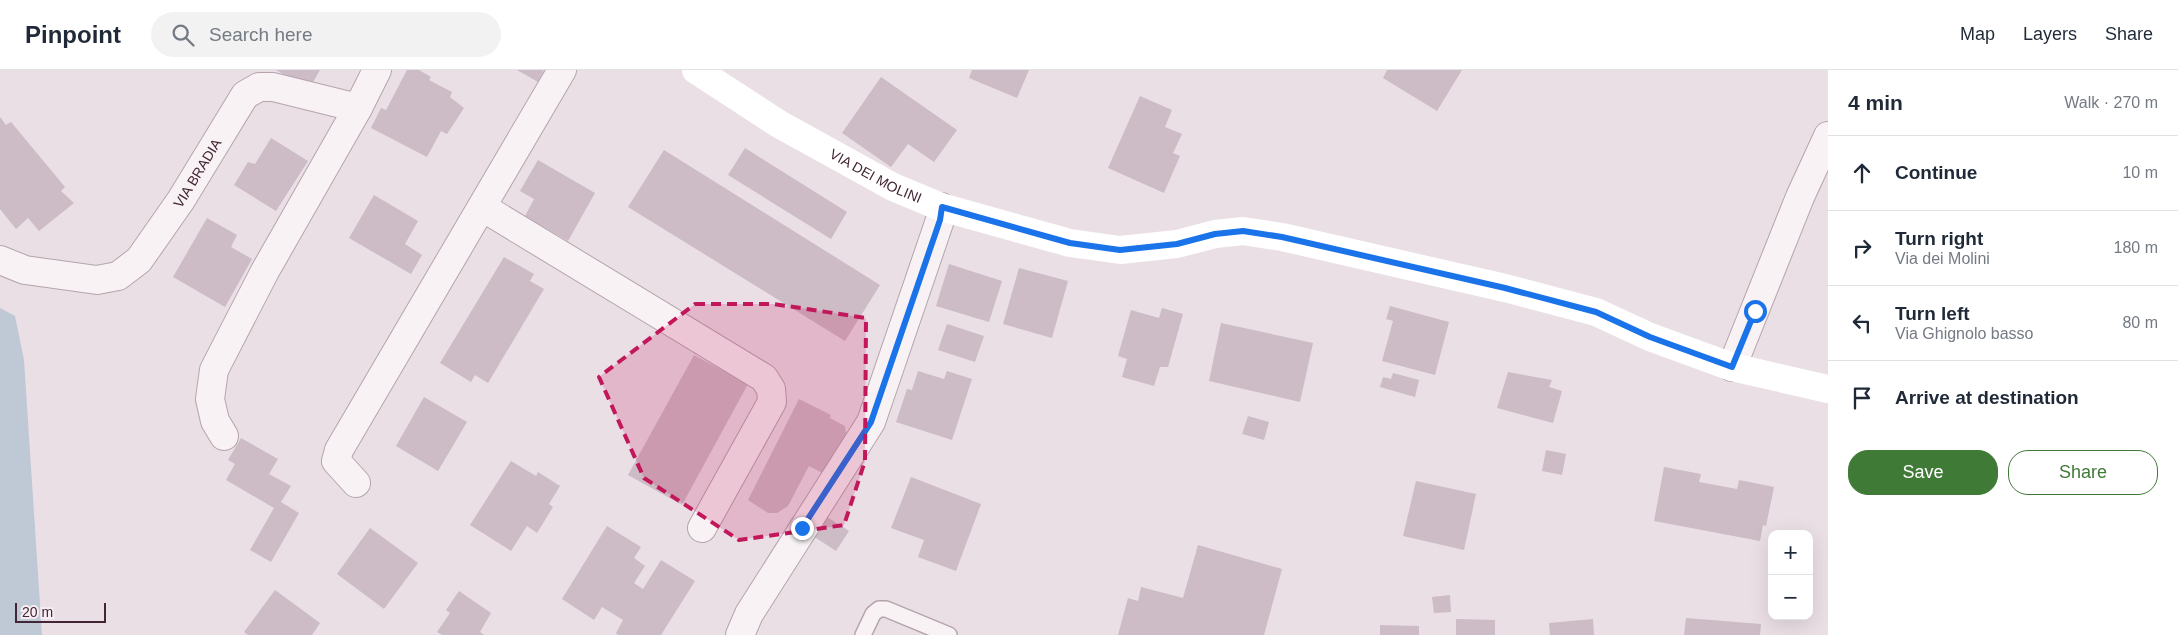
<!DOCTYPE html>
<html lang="en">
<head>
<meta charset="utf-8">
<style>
  :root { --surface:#fff; --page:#f2f2f3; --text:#1f2937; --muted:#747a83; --line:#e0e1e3; --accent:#407a37 }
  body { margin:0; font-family:Helvetica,sans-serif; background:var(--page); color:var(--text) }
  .controls { position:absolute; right:15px; bottom:15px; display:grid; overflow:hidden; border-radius:10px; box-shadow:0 5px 20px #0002 }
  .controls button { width:45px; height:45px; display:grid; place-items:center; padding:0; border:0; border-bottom:1px solid var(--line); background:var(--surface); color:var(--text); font:25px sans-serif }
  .scale { position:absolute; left:15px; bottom:12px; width:91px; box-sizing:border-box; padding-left:5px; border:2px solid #432635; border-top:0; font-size:14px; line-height:18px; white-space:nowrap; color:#432635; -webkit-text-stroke:4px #f7eef3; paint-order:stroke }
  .stop { position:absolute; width:15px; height:15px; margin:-11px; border:4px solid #1a73e8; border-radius:50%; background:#fff }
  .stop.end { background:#1a73e8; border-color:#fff; box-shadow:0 1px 5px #0008 }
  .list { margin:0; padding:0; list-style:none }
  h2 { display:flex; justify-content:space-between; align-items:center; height:65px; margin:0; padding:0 20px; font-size:21px }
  h2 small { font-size:16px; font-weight:400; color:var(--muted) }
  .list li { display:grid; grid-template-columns:32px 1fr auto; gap:15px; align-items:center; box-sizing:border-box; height:75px; padding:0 20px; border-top:1px solid var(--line) }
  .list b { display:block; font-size:19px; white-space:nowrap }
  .list p { margin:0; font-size:16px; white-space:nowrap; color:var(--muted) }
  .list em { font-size:16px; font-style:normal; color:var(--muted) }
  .actions { display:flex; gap:10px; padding:15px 20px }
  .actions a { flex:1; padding:11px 0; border:1px solid var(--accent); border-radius:20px; text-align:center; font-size:18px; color:var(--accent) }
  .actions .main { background:var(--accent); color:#fff }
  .icon { flex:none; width:28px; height:28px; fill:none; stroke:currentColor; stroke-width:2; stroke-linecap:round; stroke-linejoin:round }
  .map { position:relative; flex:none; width:1828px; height:565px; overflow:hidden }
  header { display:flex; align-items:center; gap:30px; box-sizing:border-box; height:70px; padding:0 25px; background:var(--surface); border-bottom:1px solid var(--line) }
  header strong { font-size:24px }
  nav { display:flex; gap:28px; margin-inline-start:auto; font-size:18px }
  .search { width:350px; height:45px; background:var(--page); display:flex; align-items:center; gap:12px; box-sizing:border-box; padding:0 18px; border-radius:28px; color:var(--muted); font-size:19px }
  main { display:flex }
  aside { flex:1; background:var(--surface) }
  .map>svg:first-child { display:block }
  .green { fill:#bfc8d5 }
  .building { fill:#cdbbc5 }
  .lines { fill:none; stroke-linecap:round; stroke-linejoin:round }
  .lane-casing { stroke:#b5a4ad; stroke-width:18 }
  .street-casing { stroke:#b5a4ad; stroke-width:30 }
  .lane { stroke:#f8f2f5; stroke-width:15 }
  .street { stroke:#f8f2f5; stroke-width:28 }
  .secondary { stroke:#fff; stroke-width:28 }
  .route { stroke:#1a73e8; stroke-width:6 }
  .marked { fill:#c2185b; fill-opacity:0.2; stroke:#c2185b; stroke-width:4; stroke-dasharray:10 6; stroke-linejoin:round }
  .labels { text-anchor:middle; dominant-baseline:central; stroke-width:4.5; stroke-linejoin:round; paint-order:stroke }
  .street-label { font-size:14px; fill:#432635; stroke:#f7eef3 }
</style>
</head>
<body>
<header>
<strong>Pinpoint</strong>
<div class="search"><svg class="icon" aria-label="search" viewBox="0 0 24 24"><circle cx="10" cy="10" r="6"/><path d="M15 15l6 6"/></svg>Search here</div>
<nav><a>Map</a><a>Layers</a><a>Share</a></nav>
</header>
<main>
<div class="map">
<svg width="1828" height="565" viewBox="0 0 1828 565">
  <rect width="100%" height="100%" fill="#eadfe5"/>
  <path class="green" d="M0,238L15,246L24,290L42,565H0Z"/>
  <path class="building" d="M276,0H320L309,19Z
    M407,0H419L431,7L429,10L452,22L450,27L464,38L447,64L441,61L427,87L371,58L381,38L386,40Z
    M517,0H544L538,12Z
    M972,0H1029L1017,28L969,8Z
    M1387,0H1462L1437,41L1383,8Z
    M881,7L957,60L934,92L908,74L891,97L842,63Z
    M1140,26L1172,40L1165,57L1182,64L1173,83L1180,86L1164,123L1108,98Z
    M0,47L6,55L11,52L65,117L61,121L74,133L39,161L28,148L16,159L0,139Z
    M271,68L308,91L276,141L234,115L248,92L255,94Z
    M745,78L847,142L831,169L728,105Z
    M664,80L880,215L845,271L628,137Z
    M538,90L595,123L568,171L525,146L534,129L520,121Z
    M374,125L418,151L405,174L422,185L411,204L349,168Z
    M207,148L237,165L231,177L252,189L225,237L173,207Z
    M504,187L534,204L530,211L544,219L488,313L475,305L471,312L440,293Z
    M949,194L1002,211L989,252L936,236Z
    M1019,198L1068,211L1052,268L1003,254Z
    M1390,236L1449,252L1435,305L1382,291L1393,251L1386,249Z
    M1162,238L1183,244L1168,297H1160L1154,316L1122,307L1127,289L1118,286L1131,240L1159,248Z
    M1221,253L1313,273L1300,332L1209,311Z
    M947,254L984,266L975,292L938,280Z
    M694,285L748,314L682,435L628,405Z
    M918,301L944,309L947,301L972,309L952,370L896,352L907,319L912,320Z
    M1508,302L1552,310L1549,317L1562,321L1553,353L1497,338Z
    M1393,303L1419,310L1415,327L1380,317L1383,307L1391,309Z
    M424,327L467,352L438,401L396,376Z
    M799,329L831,345L830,348L845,356L846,363L824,404L809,396L788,436L777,443H768L748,430Z
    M1248,346L1269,352L1264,370L1242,364Z
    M241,368L278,389L269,404L291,416L281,432L299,443L271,492L250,480L274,438L226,410L235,394L228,390Z
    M1546,380L1566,384L1562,405L1542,401Z
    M511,391L536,406L538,402L560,416L549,434L553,437L537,463L527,456L511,481L470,455Z
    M1664,397L1701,404L1699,412L1737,419L1739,410L1774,417L1766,456L1763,455L1760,471L1654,451Z
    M911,407L981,434L956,501L918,487L924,470L891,458Z
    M1416,411L1476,424L1464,480L1403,466Z
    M827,447L849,461L836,481L813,466Z
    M607,456L641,477L634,488L645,496L634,513L643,519L661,490L695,511L661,565H618L616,563L623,550L602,537L594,550L562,529Z
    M370,458L418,493L384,539L337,504Z
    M1198,475L1282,499L1264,565H1118L1128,528L1138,531L1141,517L1183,528Z
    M275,520L320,553L312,565H248L244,562Z
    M459,521L491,543L480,562L484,565H442L437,562L450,543L446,540Z
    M1450,525L1451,542L1434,543L1432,527Z
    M1686,548L1761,554L1760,565H1684Z
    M1456,549L1495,550V565H1456Z
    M1593,549L1594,565H1550L1549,553Z
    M1380,555L1419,556V565H1380Z"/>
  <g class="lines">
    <defs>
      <path id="lane" d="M863,565L873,544L879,539H886L949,565"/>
      <g id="street">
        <path d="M482,137L764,308L771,319L772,332L702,458"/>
        <path id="s1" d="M0,190L25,200L97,210L118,206L139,190L181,130L245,25L259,17H273L358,38L377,0"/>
        <path d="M1732,297L1800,127L1828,66"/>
        <path d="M224,366L215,351L210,329L214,300L265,201L358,38"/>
        <path d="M356,413L336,391L339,380L562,0"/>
        <path d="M740,565L749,544L871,352L940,150L941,137"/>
      </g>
    </defs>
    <use href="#lane" class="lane-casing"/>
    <use href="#street" class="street-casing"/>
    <use href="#lane" class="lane"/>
    <use href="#street" class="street"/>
    <path class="secondary" id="s2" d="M696,0L779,54L893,117L941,137L1070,173L1120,180L1177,174L1215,164L1243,161L1282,167L1505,218L1596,242L1650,267L1732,297L1828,319"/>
  </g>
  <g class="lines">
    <path class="route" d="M802,458L871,352L940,150L942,137L1070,173L1120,180L1177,174L1215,164L1243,161L1282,167L1505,218L1596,242L1650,267L1732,297L1755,241"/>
  </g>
  <path class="marked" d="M695,234H774L866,248L865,391L844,455L739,470L644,408L599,307Z"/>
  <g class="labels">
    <g class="street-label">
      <text stroke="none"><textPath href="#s1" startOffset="252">VIA BRADIA</textPath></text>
      <text stroke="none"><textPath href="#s2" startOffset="209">VIA DEI MOLINI</textPath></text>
    </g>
  </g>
</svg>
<div class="controls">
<button>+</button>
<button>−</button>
</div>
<div class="scale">20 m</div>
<div class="stop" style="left:1755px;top:241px"></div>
<div class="stop end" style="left:802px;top:458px"></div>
</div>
<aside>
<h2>4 min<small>Walk · 270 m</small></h2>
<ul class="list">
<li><svg class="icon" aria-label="ahead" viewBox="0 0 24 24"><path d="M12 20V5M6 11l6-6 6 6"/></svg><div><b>Continue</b></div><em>10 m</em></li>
<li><svg class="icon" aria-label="right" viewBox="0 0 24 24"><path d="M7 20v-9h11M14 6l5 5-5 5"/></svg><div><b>Turn right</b><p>Via dei Molini</p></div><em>180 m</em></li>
<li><svg class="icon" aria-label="left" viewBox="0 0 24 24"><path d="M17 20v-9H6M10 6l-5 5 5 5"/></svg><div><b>Turn left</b><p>Via Ghignolo basso</p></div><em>80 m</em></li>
<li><svg class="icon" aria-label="arrive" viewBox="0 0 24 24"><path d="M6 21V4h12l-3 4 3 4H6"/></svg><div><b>Arrive at destination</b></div></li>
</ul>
<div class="actions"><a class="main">Save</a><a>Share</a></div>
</aside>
</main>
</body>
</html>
